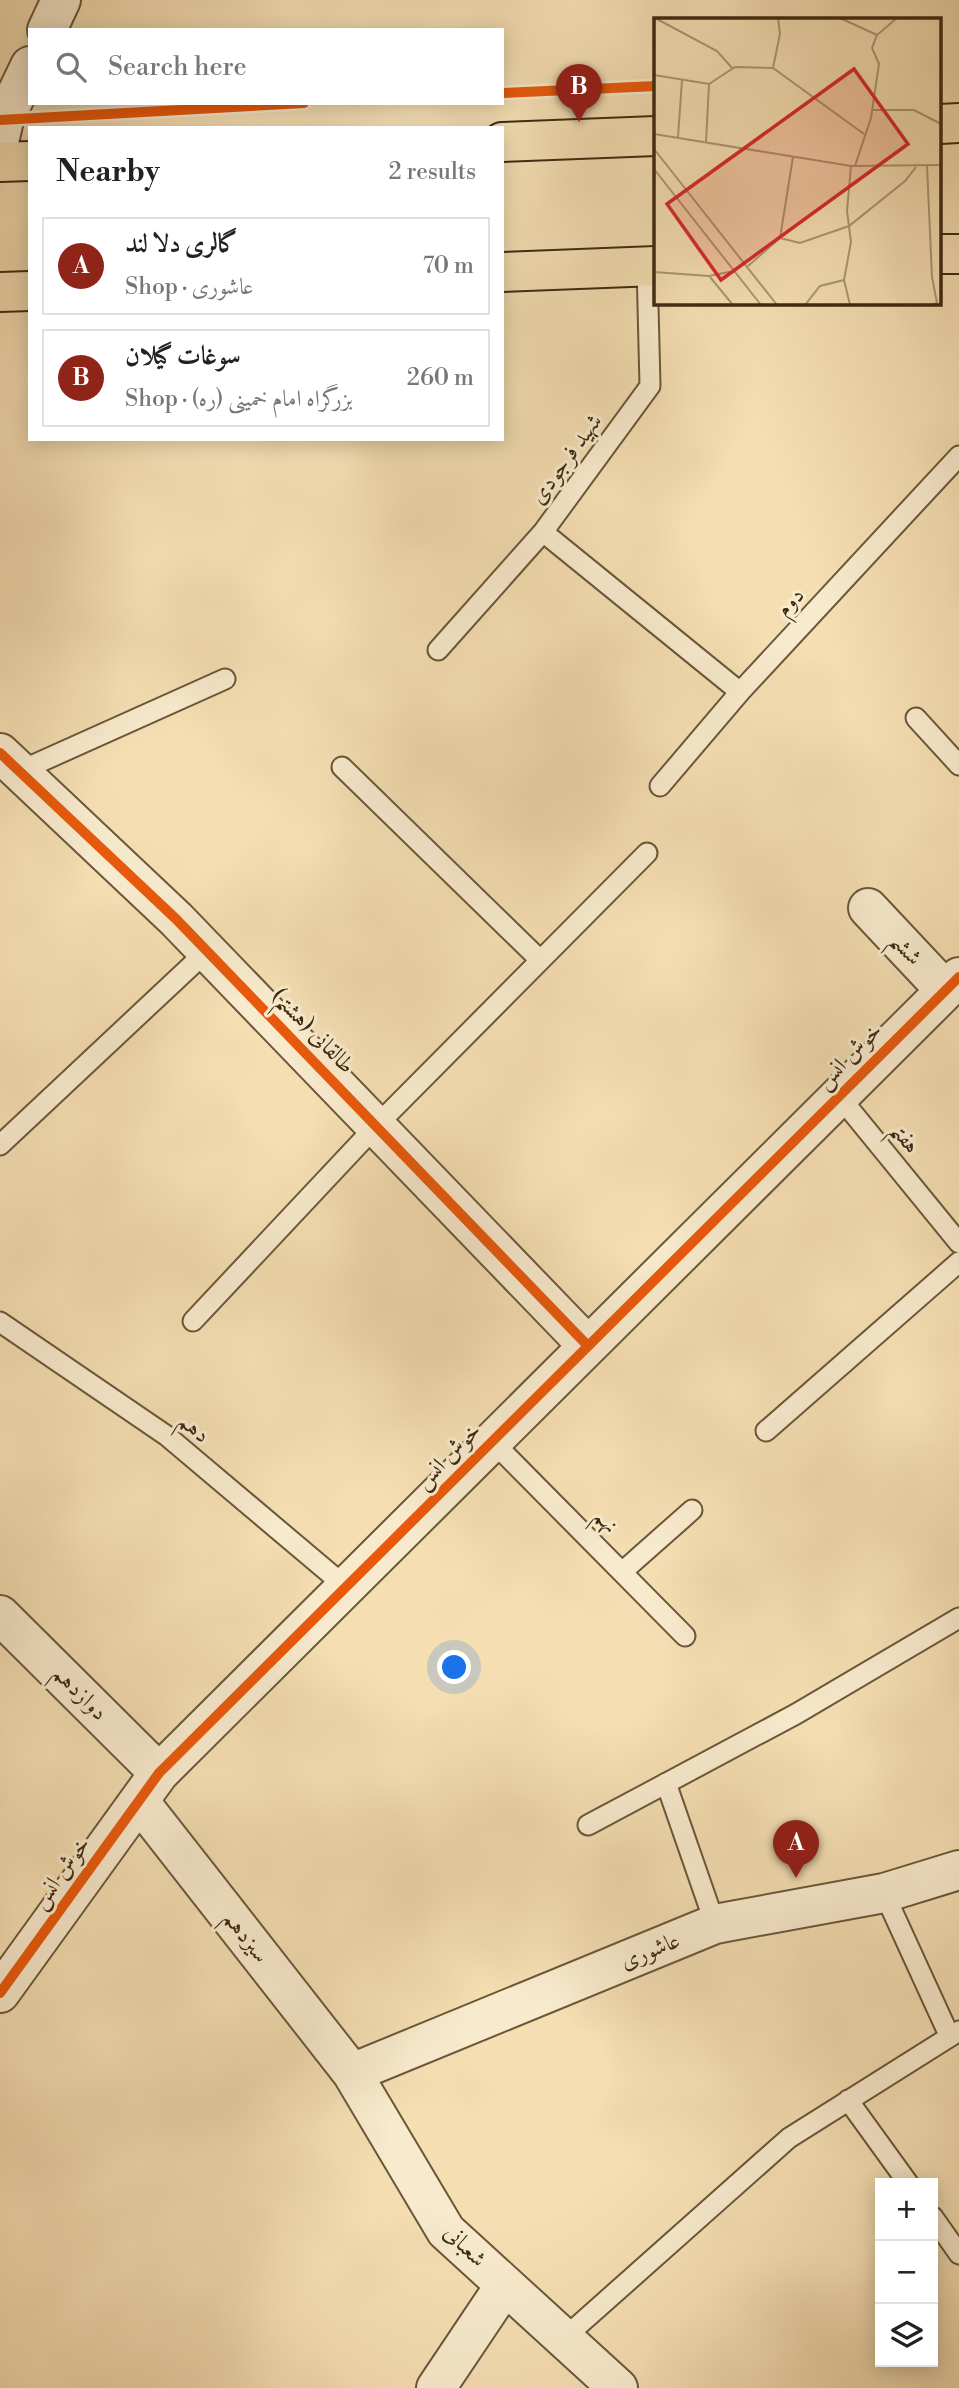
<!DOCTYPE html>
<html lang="en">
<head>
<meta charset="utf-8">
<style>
  :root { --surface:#fff; --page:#f6f6f6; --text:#222; --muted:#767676; --line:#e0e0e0; --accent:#8f2418 }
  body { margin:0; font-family:"Libre Bodoni",Amiri,serif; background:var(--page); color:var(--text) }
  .controls { position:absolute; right:21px; bottom:21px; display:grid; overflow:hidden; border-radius:0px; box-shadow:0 4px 18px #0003 }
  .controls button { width:63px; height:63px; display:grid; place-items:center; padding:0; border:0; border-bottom:2px solid var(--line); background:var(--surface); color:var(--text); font:35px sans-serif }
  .you { position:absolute; left:455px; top:1668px; width:24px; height:24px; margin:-18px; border:5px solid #fff; border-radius:50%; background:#1a73e8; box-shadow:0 0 0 10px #1a73e833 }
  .badge { display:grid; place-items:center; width:46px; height:46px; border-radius:50%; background:var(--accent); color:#fff; font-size:23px; font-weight:700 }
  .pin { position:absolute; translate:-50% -58px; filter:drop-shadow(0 2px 4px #0008) }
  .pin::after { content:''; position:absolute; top:37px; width:24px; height:21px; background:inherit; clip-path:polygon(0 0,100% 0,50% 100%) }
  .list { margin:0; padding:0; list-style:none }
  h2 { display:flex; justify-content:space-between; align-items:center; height:91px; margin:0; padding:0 28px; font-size:30px }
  h2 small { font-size:23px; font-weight:400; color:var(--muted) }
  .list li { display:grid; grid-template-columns:46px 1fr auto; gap:21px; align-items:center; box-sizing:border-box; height:98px; margin:0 14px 14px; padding:0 14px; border:2px solid var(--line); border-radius:0px }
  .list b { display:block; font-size:26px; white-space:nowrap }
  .list p { margin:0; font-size:23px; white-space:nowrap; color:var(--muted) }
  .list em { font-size:23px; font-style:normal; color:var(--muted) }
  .icon { flex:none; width:38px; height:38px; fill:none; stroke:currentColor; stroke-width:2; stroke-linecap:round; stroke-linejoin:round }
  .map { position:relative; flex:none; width:959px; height:2388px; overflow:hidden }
  .search { position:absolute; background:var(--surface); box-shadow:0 4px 18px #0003; left:28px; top:28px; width:476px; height:77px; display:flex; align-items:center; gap:18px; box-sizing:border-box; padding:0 24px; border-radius:0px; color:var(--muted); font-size:26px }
  .panel { position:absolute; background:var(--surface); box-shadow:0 4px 18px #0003; left:28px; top:126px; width:476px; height:315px; border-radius:0px }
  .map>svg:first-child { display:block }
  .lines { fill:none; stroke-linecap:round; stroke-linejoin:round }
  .service-casing { stroke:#6a5739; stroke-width:23 }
  .minor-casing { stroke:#6a5739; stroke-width:42 }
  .trunk-casing { stroke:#3c2a11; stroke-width:42 }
  .service { stroke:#f8eacd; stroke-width:19 }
  .minor { stroke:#f8eacd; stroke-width:38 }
  .trunk { stroke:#f4deb2; stroke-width:38 }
  .cycleway-casing { stroke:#f8eacd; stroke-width:15 }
  .cycleway { stroke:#e8590c; stroke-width:10 }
  .labels { text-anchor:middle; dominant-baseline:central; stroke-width:6; stroke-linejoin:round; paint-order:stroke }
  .street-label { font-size:23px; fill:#3c2a11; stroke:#f8eacd }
  .inset-road { fill:none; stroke:#aa9672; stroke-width:2 }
  .view { fill:#d62828; fill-opacity:0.15; stroke:#d62828; stroke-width:3.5 }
  .inset-edge { fill:none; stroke:#3c2a11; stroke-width:3.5 }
</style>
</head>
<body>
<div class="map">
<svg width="959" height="2388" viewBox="0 0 959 2388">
  <rect width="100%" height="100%" fill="#f4deb2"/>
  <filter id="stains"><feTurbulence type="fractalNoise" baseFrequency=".00286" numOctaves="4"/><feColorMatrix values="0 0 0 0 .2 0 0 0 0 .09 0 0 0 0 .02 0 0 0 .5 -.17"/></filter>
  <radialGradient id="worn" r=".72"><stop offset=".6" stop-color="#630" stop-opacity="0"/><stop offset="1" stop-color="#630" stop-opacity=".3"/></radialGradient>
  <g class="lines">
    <defs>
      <path id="service" d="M543,532L740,692
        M438,650L543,532L650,386L647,266
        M916,718L959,765
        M342,767L539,959
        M20,771L225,679
        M660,786L740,692L959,456
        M839,1096L959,1243
        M0,1145L207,951
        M193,1321L376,1126L647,853
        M0,1322L167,1436L346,1587
        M766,1431L959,1262
        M492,1441L685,1636
        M622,1572L692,1510
        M666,1783L715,1924
        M588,1825L796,1714L959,1618
        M884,1893L949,2035
        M848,2100L908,2183
        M933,2217L959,2254
        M563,2339L789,2138L959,2031"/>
      <path id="minor" d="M47,30L61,0
        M0,138L4,120L30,66
        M0,753L176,919L588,1346
        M868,908L945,990
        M0,1615L159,1773
        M139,1801L352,2073L446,2231L618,2388
        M0,1993L159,1773L959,977
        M352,2073L715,1924L884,1893L959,1870
        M436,2388L505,2285"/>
      <path id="trunk" d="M940,124L959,123
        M502,142L656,136
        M0,162L30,161
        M940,254H959
        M502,272L656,266
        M0,292L30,291"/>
    </defs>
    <use href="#service" class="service-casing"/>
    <use href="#minor" class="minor-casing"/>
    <use href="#trunk" class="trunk-casing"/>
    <use href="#service" class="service"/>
    <use href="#minor" class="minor"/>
    <use href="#trunk" class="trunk"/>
    <defs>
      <path id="cycleway" d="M502,93L656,86
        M0,120L304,103
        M0,753L176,919L588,1346
        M0,1993L159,1773L959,977"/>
    </defs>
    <use href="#cycleway" class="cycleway-casing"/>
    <use href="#cycleway" class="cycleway"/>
  </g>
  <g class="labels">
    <g class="street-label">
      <text transform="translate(566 459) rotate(-54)">شهید فرجودی</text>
      <text transform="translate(790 602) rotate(-47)">دوم</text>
      <text transform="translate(906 949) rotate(47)">ششم</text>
      <text transform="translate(313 1031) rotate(46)">طالقانی (هشتم)</text>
      <text transform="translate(849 1056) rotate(-45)">خوش انس</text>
      <text transform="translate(905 1138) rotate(51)">هفتم</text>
      <text transform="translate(194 1428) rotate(39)">دهم</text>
      <text transform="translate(448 1456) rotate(-45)">خوش انس</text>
      <text transform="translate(606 1521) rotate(45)">نهم</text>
      <text transform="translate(80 1693) rotate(45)">دوازدهم</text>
      <text transform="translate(61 1873) rotate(-54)">خوش انس</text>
      <text transform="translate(246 1937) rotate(52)">سیزدهم</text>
      <text transform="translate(650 1951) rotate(-22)">عاشوری</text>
      <text transform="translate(465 2246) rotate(45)">شعبانی</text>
    </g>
  </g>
  <g transform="translate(654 18)">
    <rect width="287" height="287" fill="#f4deb2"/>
    <path class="inset-road" d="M1,0L63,33L79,51M186,0L223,17M119,50L126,16L124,0M0,57L55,66L81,49L119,50L210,116M218,92H260L287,106M0,116L197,148L287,147M24,119L28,62M52,124L55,66M0,131L123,287M201,148L217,100L225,46L218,30L223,17L243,0M273,148L278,259L283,285L276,287M0,151L107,287M126,220L146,225L195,208L251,163L262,149M94,248L126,220L139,139M0,254L55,258L80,253M56,259L79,287M190,262L197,224L193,193L197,148M190,262L196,287M151,287L166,268L190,262"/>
    <path class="view" d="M200,51L254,126L67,262L13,186Z"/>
    <rect width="287" height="287" class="inset-edge"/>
  </g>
  <rect width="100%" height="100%" filter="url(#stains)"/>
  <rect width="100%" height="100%" fill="url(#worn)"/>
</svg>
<div class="controls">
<button>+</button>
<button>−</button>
<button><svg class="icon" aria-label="layers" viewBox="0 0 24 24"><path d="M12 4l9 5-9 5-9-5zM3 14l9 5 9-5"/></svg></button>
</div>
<div class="you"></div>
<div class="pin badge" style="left:796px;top:1878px">A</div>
<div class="pin badge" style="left:579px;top:122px">B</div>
<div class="search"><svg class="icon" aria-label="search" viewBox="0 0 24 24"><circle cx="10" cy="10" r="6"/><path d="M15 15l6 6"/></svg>Search here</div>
<section class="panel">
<h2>Nearby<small>2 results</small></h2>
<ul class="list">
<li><span class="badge">A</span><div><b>گالری دلا لند</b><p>Shop · عاشوری</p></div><em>70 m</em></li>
<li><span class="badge">B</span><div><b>سوغات گیلان</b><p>Shop · بزرگراه امام خمینی (ره)</p></div><em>260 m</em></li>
</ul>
</section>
</div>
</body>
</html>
